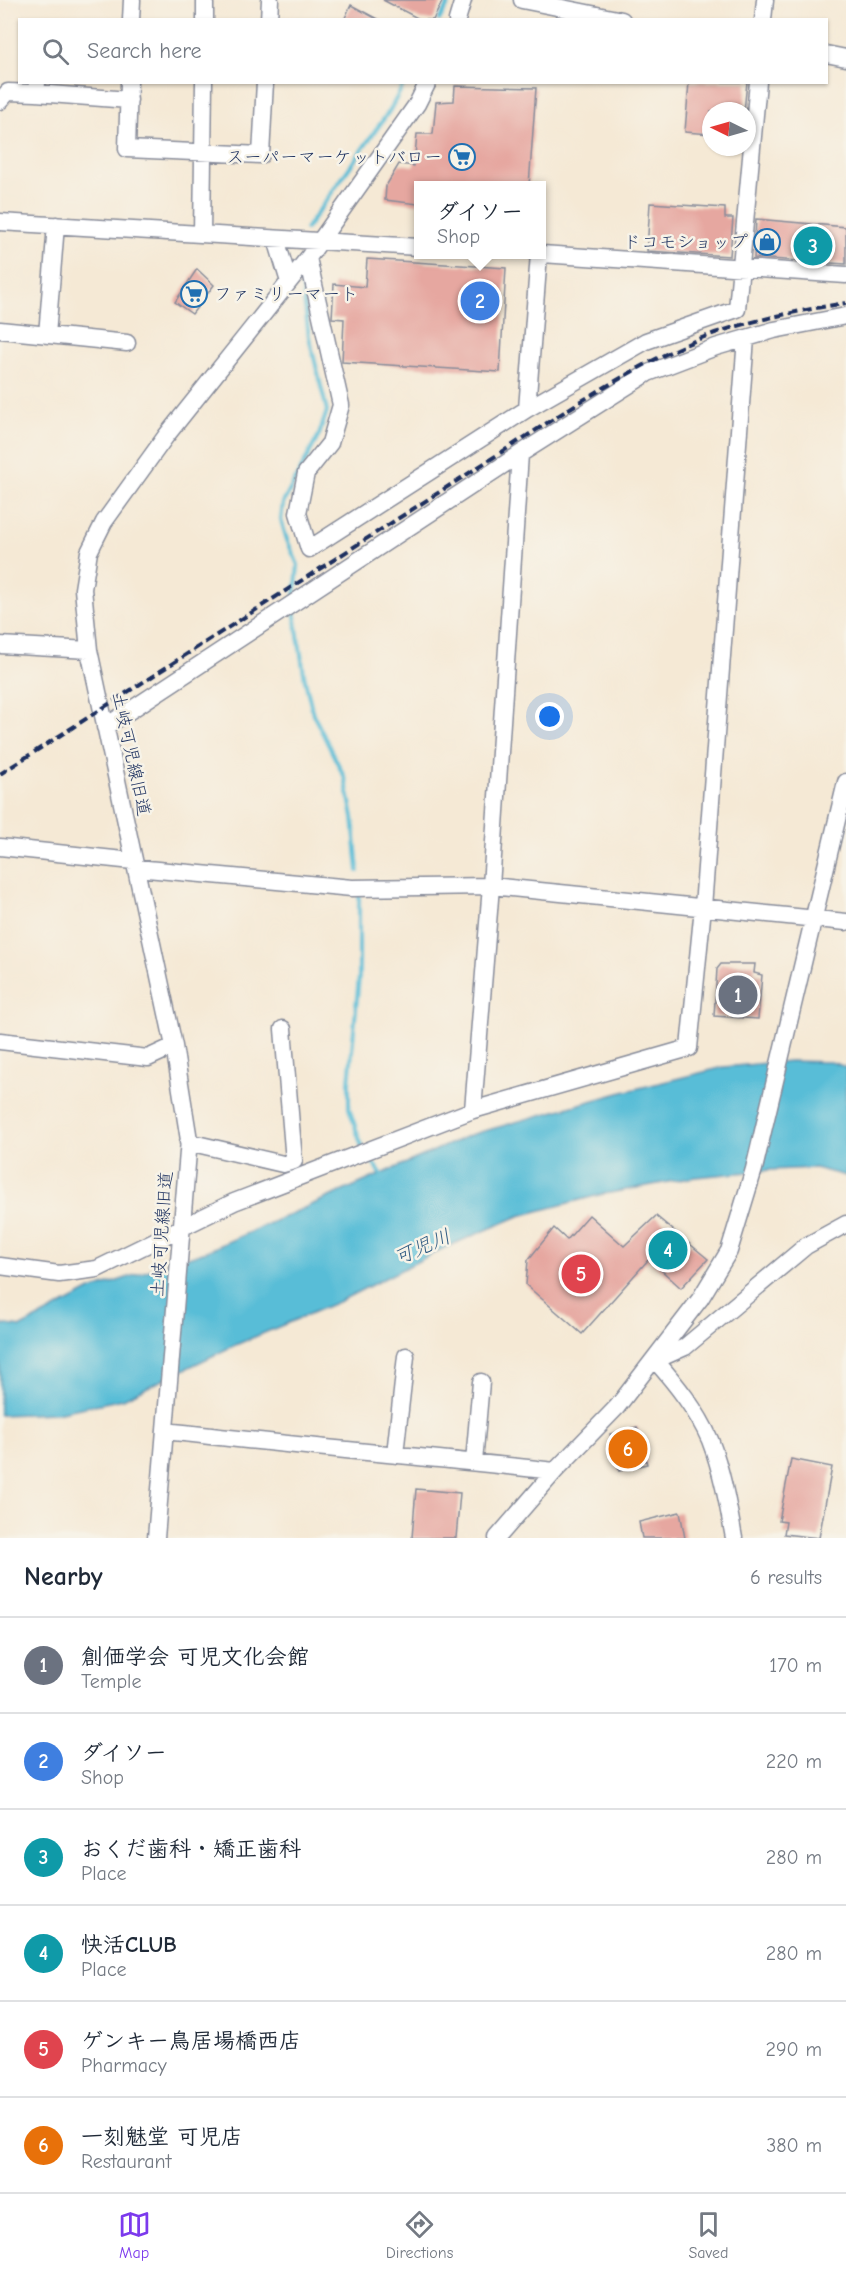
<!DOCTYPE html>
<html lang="en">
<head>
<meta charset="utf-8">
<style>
  :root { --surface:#fff; --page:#f6f6f7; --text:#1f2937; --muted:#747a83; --line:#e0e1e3; --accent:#7c3aed }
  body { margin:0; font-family:"Comic Neue","Klee One",sans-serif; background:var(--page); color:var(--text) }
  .compass { position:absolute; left:702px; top:102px; width:54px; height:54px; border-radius:50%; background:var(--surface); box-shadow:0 2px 4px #0004; rotate:275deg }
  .you { position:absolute; left:550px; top:717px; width:21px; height:21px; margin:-15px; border:4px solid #fff; border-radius:50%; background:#1a73e8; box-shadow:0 0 0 9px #1a73e833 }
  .badge { display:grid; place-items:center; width:39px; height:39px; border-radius:50%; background:var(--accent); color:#fff; font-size:20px; font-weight:700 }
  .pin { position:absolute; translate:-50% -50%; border:3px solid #fff; box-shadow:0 2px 6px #0006 }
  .popup { position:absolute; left:414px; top:181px; width:132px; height:78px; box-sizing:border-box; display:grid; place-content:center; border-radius:0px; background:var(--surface); filter:drop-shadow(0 2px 4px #0005); font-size:20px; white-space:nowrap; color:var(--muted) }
  .popup b { font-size:22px; color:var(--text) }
  .popup::after { content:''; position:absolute; left:50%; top:100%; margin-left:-12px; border:12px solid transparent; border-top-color:var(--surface) }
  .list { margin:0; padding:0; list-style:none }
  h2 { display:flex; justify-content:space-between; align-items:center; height:78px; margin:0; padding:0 24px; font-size:26px }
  h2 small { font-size:20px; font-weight:400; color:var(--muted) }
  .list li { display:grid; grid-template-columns:39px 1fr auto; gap:18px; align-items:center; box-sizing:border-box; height:96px; padding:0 24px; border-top:2px solid var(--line) }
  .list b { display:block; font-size:22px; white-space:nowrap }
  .list p { margin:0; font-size:20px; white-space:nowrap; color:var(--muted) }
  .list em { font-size:20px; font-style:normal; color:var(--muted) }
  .icon { flex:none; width:33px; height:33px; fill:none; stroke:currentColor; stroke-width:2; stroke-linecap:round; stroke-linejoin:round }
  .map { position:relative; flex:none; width:846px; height:1538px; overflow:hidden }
  .search { position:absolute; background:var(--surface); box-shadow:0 2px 4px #0004; left:18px; right:18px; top:18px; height:66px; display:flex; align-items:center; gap:15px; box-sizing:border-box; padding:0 21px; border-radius:0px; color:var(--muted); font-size:22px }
  .sheet { height:654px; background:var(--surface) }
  nav { display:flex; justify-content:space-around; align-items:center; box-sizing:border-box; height:84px; border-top:2px solid var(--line); background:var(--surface); font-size:16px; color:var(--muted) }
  nav a { display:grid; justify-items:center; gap:3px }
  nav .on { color:var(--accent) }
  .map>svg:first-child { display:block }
  .water { fill:#59bdd7; stroke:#3a769a; stroke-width:1.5 }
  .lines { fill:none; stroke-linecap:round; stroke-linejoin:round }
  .stream { stroke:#59bdd7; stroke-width:4 }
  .building { fill:#e6a7a0 }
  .minor-casing { stroke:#888c9a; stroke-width:19 }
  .minor { stroke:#fff; stroke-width:16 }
  .rail { stroke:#1b2f5e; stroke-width:4; stroke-dasharray:9 4.5; stroke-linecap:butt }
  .labels { text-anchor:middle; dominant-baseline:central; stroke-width:5; stroke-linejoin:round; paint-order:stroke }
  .poi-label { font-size:18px; fill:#1b2f5e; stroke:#f7f3e8; text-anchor:end }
  .street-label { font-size:18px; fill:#1b2f5e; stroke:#f7f3e8 }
  .water-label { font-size:20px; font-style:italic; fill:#2e5a82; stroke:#f7f3e8 }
</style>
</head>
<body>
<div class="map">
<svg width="846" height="1538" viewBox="0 0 846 1538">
  <rect width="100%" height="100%" fill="#f7f3e8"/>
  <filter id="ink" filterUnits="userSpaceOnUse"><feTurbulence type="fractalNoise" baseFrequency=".0167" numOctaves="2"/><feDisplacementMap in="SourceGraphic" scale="12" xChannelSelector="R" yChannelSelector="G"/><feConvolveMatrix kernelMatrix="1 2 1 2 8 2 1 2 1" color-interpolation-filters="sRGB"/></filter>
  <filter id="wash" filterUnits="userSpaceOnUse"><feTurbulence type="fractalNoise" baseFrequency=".008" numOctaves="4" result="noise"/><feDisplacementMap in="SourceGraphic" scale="24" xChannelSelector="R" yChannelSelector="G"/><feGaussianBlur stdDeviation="1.35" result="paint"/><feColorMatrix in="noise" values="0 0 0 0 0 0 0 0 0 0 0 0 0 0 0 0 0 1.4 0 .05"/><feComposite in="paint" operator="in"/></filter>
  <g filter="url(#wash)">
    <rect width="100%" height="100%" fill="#f5e9d5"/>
    <path class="water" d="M790,1061L831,1062L846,1067V1176L815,1168L770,1170L695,1177L599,1195L519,1216L444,1248L340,1301L233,1346L123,1399L56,1413L0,1415V1324L21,1327L91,1290L209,1250L470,1135L619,1093L724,1067Z"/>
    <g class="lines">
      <path class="stream" d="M439,20L451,0
        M306,229L390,110L405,82
        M295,597L298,565L287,540L281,520L283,503L319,435L327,411L309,337L301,276
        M294,610L305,680L313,714L345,778L353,817L358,871
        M359,893V977L349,1082V1108L362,1147
        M367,1156L383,1176"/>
    </g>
    <g id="blocks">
      <path class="building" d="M383,0H443L433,20H421Z
        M351,5L379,20H344Z
        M689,82H747L744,111H711V134L685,132Z
        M455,86L536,88L529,186H418V204L385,200L386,186L399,164L414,166L417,134H433L436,102L454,101Z
        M650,203L725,208V218H733L730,256L647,251Z
        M756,219L846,227V264L754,258Z
        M367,259L506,268L500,372L342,362L344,319L332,318L334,284L365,287Z
        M197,269L214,285L192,314L175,302Z
        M721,964H755L754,973L762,975L758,1019L714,1016L717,969Z
        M589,1215L624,1246L656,1216L708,1259L681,1288L649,1259L582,1334L526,1285L528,1260L554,1228L567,1240Z
        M637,1427L647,1464L619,1471L610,1434Z
        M791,1459L832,1467L819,1538L784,1534L786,1522L779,1521Z
        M416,1489L460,1493L456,1538H412Z
        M680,1512L685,1538H642L639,1522Z"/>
    </g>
  </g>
  <g filter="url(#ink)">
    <use href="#blocks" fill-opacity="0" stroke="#888c9a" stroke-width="1.5"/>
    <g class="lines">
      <defs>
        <path id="minor" d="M522,0L622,20
          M131,20L132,0
          M205,20V0
          M269,20L270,0
          M457,20L463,0
          M763,20L765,0
          M826,54L846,58
          M129,82L127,149L261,155L265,82
          M36,93L129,100
          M0,101L8,92L36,93L37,83
          M0,222L418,247
          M202,234L204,82
          M276,239L289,282
          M542,254L846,275
          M308,258L341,405L330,443L306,473L298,513L309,549L527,409L539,254
          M0,330L127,343
          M47,335L56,225
          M527,409L646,341L737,309L758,82
          M0,645L89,650
          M105,727L520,454L648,373L716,347L774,330L846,316
          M0,847L133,861
          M136,868L352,888L491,886L846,922
          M0,1041L148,1058L174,1046
          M473,1110L491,886L520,454
          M188,1142L283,1164L294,1161L283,1029
          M0,1266L59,1274L97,1269L234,1202L473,1110L689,1048L703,907L746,338
          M655,1360C676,1384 697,1410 710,1440C722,1471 728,1505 734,1538
          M656,1360L685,1347L806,1246L846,1224
          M166,1431C295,1446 425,1457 555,1471
          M395,1454L406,1356
          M474,1462L481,1382
          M156,1538L189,1140L174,1046L89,650L83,589L89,552L104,522L166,436L308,258L417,104L428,82
          M497,1538L555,1471L617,1407L700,1299L729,1251L754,1169L846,782"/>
      </defs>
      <use href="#minor" class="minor-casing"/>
      <use href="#minor" class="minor"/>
      <path class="rail" d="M0,774L575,405C620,378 665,351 715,333C758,319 802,310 846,303"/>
    </g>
  </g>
  <defs>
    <symbol id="supermarket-ring" viewBox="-11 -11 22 22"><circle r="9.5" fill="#f7f3e8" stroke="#1f6fb2" stroke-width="1.5"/><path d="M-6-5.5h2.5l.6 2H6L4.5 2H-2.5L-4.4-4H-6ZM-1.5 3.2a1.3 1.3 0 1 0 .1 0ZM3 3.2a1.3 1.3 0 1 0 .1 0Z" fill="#1f6fb2"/></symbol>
    <symbol id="shop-ring" viewBox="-11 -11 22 22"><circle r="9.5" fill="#f7f3e8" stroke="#1f6fb2" stroke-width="1.5"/><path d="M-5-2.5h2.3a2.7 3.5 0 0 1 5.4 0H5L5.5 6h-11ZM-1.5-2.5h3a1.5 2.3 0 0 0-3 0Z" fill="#1f6fb2"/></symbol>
  </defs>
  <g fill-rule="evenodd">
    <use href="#supermarket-ring" x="447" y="142" width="30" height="30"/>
    <use href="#shop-ring" x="752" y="227" width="30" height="30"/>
    <use href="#supermarket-ring" x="179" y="279" width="30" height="30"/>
  </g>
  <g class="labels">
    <g class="poi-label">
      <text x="442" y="157">スーパーマーケットバロー</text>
      <text x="748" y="242">ドコモショップ</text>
      <text x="214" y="294" text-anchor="start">ファミリーマート</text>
    </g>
    <g class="street-label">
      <text transform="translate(131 754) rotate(78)">土岐可児線旧道</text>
      <text transform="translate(162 1234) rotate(-86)">土岐可児線旧道</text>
    </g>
    <g class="water-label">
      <text transform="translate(422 1247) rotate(-23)">可児川</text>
    </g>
  </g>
</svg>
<svg class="compass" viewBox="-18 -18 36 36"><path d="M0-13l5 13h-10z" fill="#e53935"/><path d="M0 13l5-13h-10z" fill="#747a83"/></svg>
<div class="you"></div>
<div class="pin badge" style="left:738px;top:995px;background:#6b7280">1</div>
<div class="pin badge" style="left:480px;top:301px;background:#3f7fe0">2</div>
<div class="popup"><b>ダイソー</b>Shop</div>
<div class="pin badge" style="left:813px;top:246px;background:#0f9aa8">3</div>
<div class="pin badge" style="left:668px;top:1250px;background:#0f9aa8">4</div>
<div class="pin badge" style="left:581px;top:1274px;background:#e0444e">5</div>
<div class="pin badge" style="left:628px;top:1449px;background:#e8710a">6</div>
<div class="search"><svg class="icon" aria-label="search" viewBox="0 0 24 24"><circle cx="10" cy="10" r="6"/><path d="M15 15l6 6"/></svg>Search here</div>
</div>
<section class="sheet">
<h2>Nearby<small>6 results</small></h2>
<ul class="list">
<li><span class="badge" style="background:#6b7280">1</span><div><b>創価学会 可児文化会館</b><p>Temple</p></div><em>170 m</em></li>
<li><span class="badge" style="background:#3f7fe0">2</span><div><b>ダイソー</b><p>Shop</p></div><em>220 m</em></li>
<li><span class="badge" style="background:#0f9aa8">3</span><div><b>おくだ歯科・矯正歯科</b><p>Place</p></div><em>280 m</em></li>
<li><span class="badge" style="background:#0f9aa8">4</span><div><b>快活CLUB</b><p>Place</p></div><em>280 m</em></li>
<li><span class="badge" style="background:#e0444e">5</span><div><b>ゲンキー鳥居場橋西店</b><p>Pharmacy</p></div><em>290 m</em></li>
<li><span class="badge" style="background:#e8710a">6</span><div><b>一刻魅堂 可児店</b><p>Restaurant</p></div><em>380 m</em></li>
</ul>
</section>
<nav>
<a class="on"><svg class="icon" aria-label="map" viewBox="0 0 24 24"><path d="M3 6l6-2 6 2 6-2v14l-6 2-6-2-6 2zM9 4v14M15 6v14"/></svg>Map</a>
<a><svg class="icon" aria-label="directions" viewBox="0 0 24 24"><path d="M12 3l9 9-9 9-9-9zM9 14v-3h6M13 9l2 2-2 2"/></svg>Directions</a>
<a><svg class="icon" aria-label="saved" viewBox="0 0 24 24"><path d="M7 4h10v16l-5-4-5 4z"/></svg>Saved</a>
</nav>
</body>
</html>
